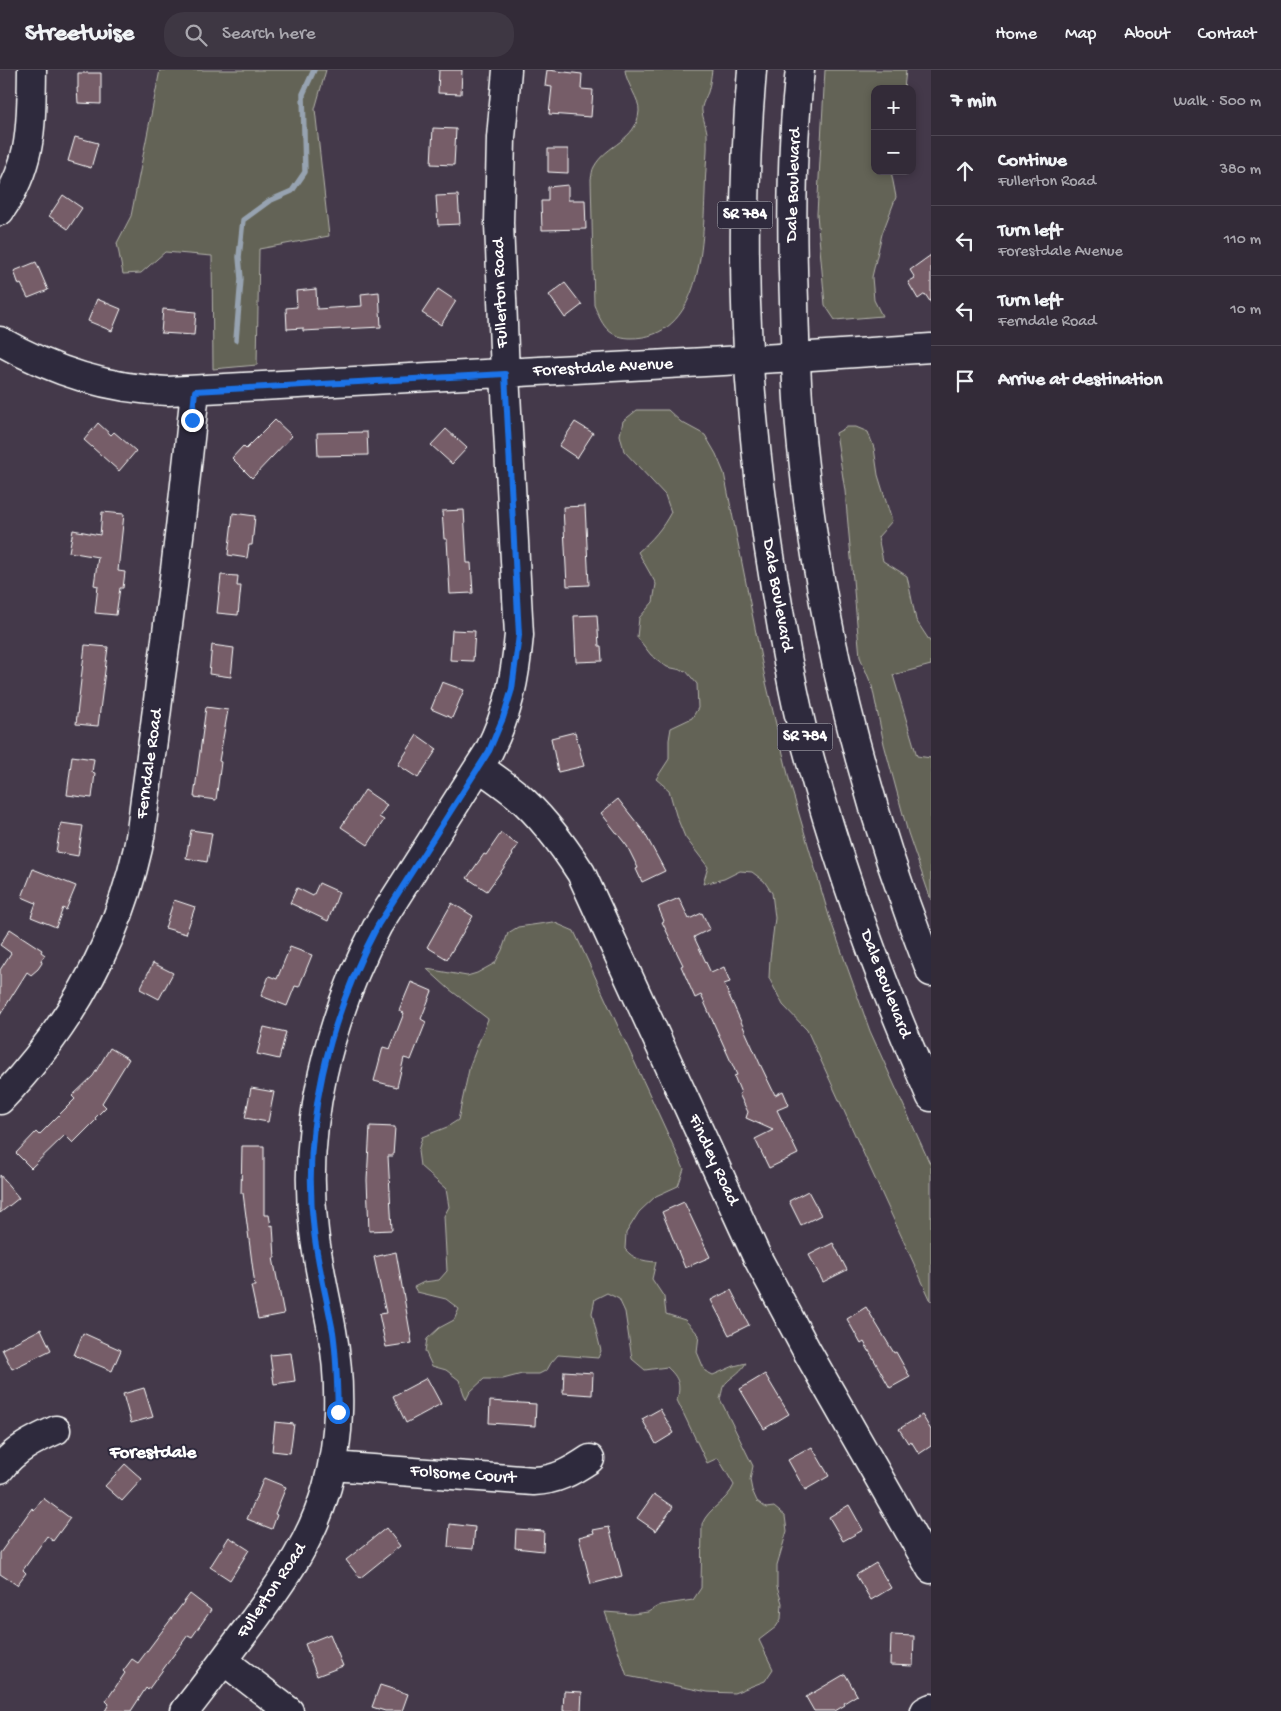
<!DOCTYPE html>
<html lang="en">
<head>
<meta charset="utf-8">
<style>
  :root { --surface:#332b38; --page:#3e3743; --text:#f1f3f6; --muted:#a9a7ae; --line:#4e4753 }
  body { margin:0; font-family:"Gochi Hand",sans-serif; background:var(--page); color:var(--text) }
  .controls { position:absolute; right:15px; top:15px; display:grid; overflow:hidden; border-radius:10px; box-shadow:0 2px 8px #0003 }
  .controls button { width:45px; height:45px; display:grid; place-items:center; padding:0; border:0; border-bottom:1px solid var(--line); background:var(--surface); color:var(--text); font:25px sans-serif }
  .stop { position:absolute; width:15px; height:15px; margin:-11px; border:4px solid #1a73e8; border-radius:50%; background:#fff }
  .stop.end { background:#1a73e8; border-color:#fff; box-shadow:0 1px 5px #0008 }
  .list { margin:0; padding:0; list-style:none }
  h2 { display:flex; justify-content:space-between; align-items:center; height:65px; margin:0; padding:0 20px; font-size:21px }
  h2 small { font-size:16px; font-weight:400; color:var(--muted) }
  .list li { display:grid; grid-template-columns:32px 1fr auto; gap:15px; align-items:center; box-sizing:border-box; height:70px; padding:0 20px; border-top:1px solid var(--line) }
  .list b { display:block; font-size:19px; white-space:nowrap }
  .list p { margin:0; font-size:16px; white-space:nowrap; color:var(--muted) }
  .list em { font-size:16px; font-style:normal; color:var(--muted) }
  .icon { flex:none; width:28px; height:28px; fill:none; stroke:currentColor; stroke-width:2; stroke-linecap:round; stroke-linejoin:round }
  .map { position:relative; flex:none; width:931px; height:1641px; overflow:hidden }
  header { display:flex; align-items:center; gap:30px; box-sizing:border-box; height:70px; padding:0 25px; background:var(--surface); border-bottom:1px solid var(--line) }
  header strong { font-size:24px }
  nav { display:flex; gap:28px; margin-inline-start:auto; font-size:18px }
  .search { width:350px; height:45px; background:var(--page); display:flex; align-items:center; gap:12px; box-sizing:border-box; padding:0 18px; border-radius:20px; color:var(--muted); font-size:19px }
  main { display:flex }
  aside { flex:1; background:var(--surface) }
  .map>svg:first-child { display:block }
  .green { fill:#646456; stroke:#b2b2aa }
  .lines { fill:none; stroke-linecap:round; stroke-linejoin:round }
  .stream { stroke:#97a3b1; stroke-width:5.5 }
  .building { fill:#765d67; stroke:#fff }
  .minor-casing { stroke:#fff; stroke-width:31 }
  .major-casing { stroke:#fff; stroke-width:31 }
  .minor { stroke:#2f2a3d; stroke-width:28 }
  .major { stroke:#2f2a3d; stroke-width:28 }
  .route { stroke:#1a73e8; stroke-width:6 }
  .labels { text-anchor:middle; dominant-baseline:central; stroke-width:4; stroke-linejoin:round; paint-order:stroke }
  .shield { fill:#2f2a3d; stroke:#c1bfc5; stroke-width:1 }
  .shield-label { font-size:16px; font-weight:bold; fill:#fff }
  .street-label { font-size:18px; fill:#fff; stroke:#2f2a3d }
  .neighbourhood-label { font-size:19px; font-weight:bold; fill:#fff; stroke:#2f2a3d }
</style>
</head>
<body>
<header>
<strong>Streetwise</strong>
<div class="search"><svg class="icon" aria-label="search" viewBox="0 0 24 24"><circle cx="10" cy="10" r="6"/><path d="M15 15l6 6"/></svg>Search here</div>
<nav><a>Home</a><a>Map</a><a>About</a><a>Contact</a></nav>
</header>
<main>
<div class="map">
<svg width="931" height="1641" viewBox="0 0 931 1641">
  <rect width="100%" height="100%" fill="#44394a"/>
  <filter id="ink" filterUnits="userSpaceOnUse"><feTurbulence type="fractalNoise" baseFrequency=".02" numOctaves="2"/><feDisplacementMap in="SourceGraphic" scale="10" xChannelSelector="R" yChannelSelector="G"/><feConvolveMatrix kernelMatrix="1 2 1 2 8 2 1 2 1" color-interpolation-filters="sRGB"/></filter>
  <g filter="url(#ink)">
    <path class="green" d="M160,0H326L315,39L329,166L259,179L257,295L213,299L212,186L165,182L141,203L123,204L117,173L131,146Z
      M625,0H712C711,7 710,15 708,22C706,27 703,32 702,37C701,44 706,55 707,63C708,83 705,103 705,123C703,175 702,269 630,268C607,267 602,254 594,235L591,109C592,105 592,100 594,97C606,74 637,71 639,41C640,29 626,14 625,0Z
      M825,0H906L904,19H875V101H891L896,127L882,164L872,207L874,230L882,246L835,250L825,235L817,144Z
      M637,340H668L681,352L705,365L716,384L724,403L765,608L791,717L829,846L870,961L931,1096V1231L807,960L783,935L769,908L770,888L775,848L772,823L764,811L752,802L740,801L724,809L703,814L708,797L685,767L676,745L669,720L656,709L669,689V670L671,658L692,648L698,638L697,614L686,601L667,597L651,585L637,567L639,548L653,532L656,514L638,482C652,470 662,459 671,442L665,425L624,381L620,365L623,351Z
      M847,357H856L868,362L874,378L878,405L892,451L878,467L883,491L907,506L916,550L931,573V595L893,605L917,686L931,688V830L908,763L884,674L872,616L860,587L845,421L836,363Z
      M553,852L574,861L684,1099L678,1116L656,1126L639,1142L626,1163L625,1179C633,1189 643,1191 656,1192L652,1209L664,1227L666,1244L685,1250L699,1265L697,1282L705,1301L713,1305L734,1296L746,1293C739,1305 729,1307 723,1317C722,1321 721,1326 720,1329L753,1396L750,1410L752,1420L757,1431L766,1438L774,1437L785,1446L787,1461L777,1495V1517L782,1533L781,1549L776,1557L759,1570L773,1599L765,1611L734,1623L708,1622L627,1606L605,1542L632,1544L648,1542L660,1535L693,1530L701,1518L702,1454C709,1437 727,1432 734,1415L718,1388L707,1393L677,1330C681,1315 679,1308 667,1297L645,1300L632,1289L625,1242L619,1229L607,1223L595,1229L592,1243L601,1281L598,1288L558,1285L551,1293L547,1300L539,1304H522L503,1309H484L470,1322L466,1330L459,1310L446,1300L432,1296L425,1281L427,1269L439,1258L454,1250L459,1239L446,1229L417,1222L414,1217L424,1212L439,1210L447,1201L444,1146L449,1137L446,1119L420,1096L418,1081L422,1067L447,1057L458,1050L470,995L488,949L449,919L427,899L467,906L477,903L495,893L502,880L508,863L518,857Z"/>
    <g class="lines">
      <path class="stream" d="M236,270L241,209L239,187L243,150L269,131L292,121L305,102L303,24L314,0"/>
    </g>
    <path class="building" d="M439,0H462L461,24L438,23Z
      M547,0L582,4L581,19L593,20L591,47L549,44L552,17L545,16Z
      M78,3H101V34L78,33L77,18H78Z
      M433,58L456,59L454,95L431,94Z
      M75,67L98,73L91,98L68,91Z
      M548,79H568V103L548,102Z
      M568,115V130H585L586,159L542,160L541,131H548V117Z
      M63,125L82,138L68,159L49,146Z
      M458,125L460,154L438,155L436,126Z
      M931,185V233L925,224L918,229L908,212L915,208L910,200Z
      M36,192L48,220L28,228L21,214L19,215L14,201Z
      M565,213L582,235L565,248L549,225Z
      M316,219L317,239L362,236L361,224L379,222L381,257L303,261V258L287,259L286,238L297,237L296,221Z
      M438,219L456,231L441,255L422,243Z
      M97,229L121,239L112,261L88,251Z
      M163,239L196,242L194,265L161,263Z
      M275,350L292,366L252,408L232,388L243,376L246,379Z
      M575,352L593,363L577,388L559,376Z
      M98,353L111,365L114,362L136,381L119,401L84,370Z
      M446,359L467,378L452,394L431,375Z
      M367,362L368,385L318,386L317,363Z
      M585,436L589,515L567,516L563,437Z
      M464,440L467,493H471L473,523L450,524L447,469H444L442,441Z
      M102,442L124,444L118,501L125,502L123,518H120L116,545L95,543L98,516L94,515L98,487L69,482L73,460L100,465Z
      M233,443L255,446L252,475H249L247,488L228,485Z
      M221,505L238,506L237,516H241L238,545L217,543Z
      M597,545L599,576H601L602,591L576,592L574,546Z
      M452,560L475,561L473,591L450,590Z
      M85,575L108,577L98,656L76,654Z
      M212,575L234,578L231,607L209,604Z
      M442,612L464,620L452,648L431,639Z
      M206,637L228,640L219,691L221,692L216,730L194,727Z
      M575,662L584,696L558,702L551,668Z
      M417,665L437,679L418,708L398,695Z
      M72,686L94,689L92,702L95,703L92,728L67,725Z
      M365,720L387,735L379,747L384,750L368,775L341,757Z
      M618,729L644,762L665,801L642,812L636,799L638,798L627,776L601,743Z
      M61,753L83,756L78,786L56,782Z
      M191,760L212,763L207,792L186,788Z
      M501,763L518,775L512,784L513,785L487,821L467,808L484,784L486,785Z
      M33,799L76,816L66,840L63,838L56,857L31,847L36,833L22,827Z
      M319,813L339,822L328,851L290,833L297,818L313,826Z
      M679,828L689,849L702,843L710,859L694,867L711,903L724,897L730,912L724,914L760,994L775,1025L783,1021L789,1035L777,1040L798,1084L769,1098L755,1069L773,1060L746,1048L748,1042L739,1024L741,1023L734,1006L737,1005L701,925L695,928L681,896L683,895L662,852L664,851L658,837Z
      M174,830L195,837L186,864L165,858Z
      M452,833L473,846L447,889L427,877Z
      M10,859L42,880L41,882L45,885L41,890L42,893L38,899L31,905L27,902L0,945V900L11,883L0,875Z
      M290,877L312,885L299,917L295,916L287,936L261,926L269,906L277,909Z
      M153,893L173,903L159,929L140,919Z
      M411,912L432,921L421,949L426,952L411,990L404,988L397,1017L374,1011L383,977L390,979L404,943L399,941Z
      M264,957L286,962L279,989L257,984Z
      M110,978L129,989L102,1033L106,1037L95,1048L96,1050L73,1073L65,1065L31,1098L16,1083L36,1062L39,1065L75,1029L72,1026L93,1006Z
      M251,1018L274,1022L268,1052L245,1048Z
      M370,1056L395,1057L393,1086H388L392,1160L369,1161L367,1110Z
      M242,1076H264V1145H269L271,1156L273,1155L275,1188H273L284,1244L258,1249L251,1216H255L243,1123H241Z
      M0,1105L19,1128L0,1143Z
      M808,1121L821,1145L801,1155L789,1131Z
      M684,1132L710,1187L685,1198L662,1142Z
      M833,1173L847,1200L823,1212L809,1185Z
      M396,1182L412,1273L386,1277L379,1244L386,1243L374,1187Z
      M731,1220L749,1255L729,1265L711,1230Z
      M866,1237L894,1283L896,1282L910,1307L890,1318L864,1272L861,1274L847,1249Z
      M41,1259L51,1280L12,1299L2,1279Z
      M83,1263L121,1280L112,1301L74,1285Z
      M291,1283L295,1311L274,1314L270,1285Z
      M564,1301L593,1303L592,1325L563,1323Z
      M765,1304L789,1344L764,1359L740,1319Z
      M427,1308L441,1334L406,1353L393,1326Z
      M144,1318L153,1347L131,1353L123,1324Z
      M490,1331L536,1334L535,1356L489,1353Z
      M660,1339L674,1363L656,1374L642,1349Z
      M922,1345L931,1360V1376L919,1384L911,1371L908,1373L899,1359Z
      M275,1352L294,1354L290,1383L272,1381Z
      M812,1377L829,1406L805,1420L788,1390Z
      M125,1394L142,1409L122,1431L105,1416Z
      M264,1408L286,1417L275,1444L277,1445L272,1459L247,1449Z
      M654,1424L673,1437L656,1461L637,1448Z
      M43,1428L70,1448L53,1471L47,1466L23,1500L26,1503L17,1515L0,1504V1483L32,1438L34,1440Z
      M849,1435L863,1460L843,1471L829,1447Z
      M450,1454L475,1457L473,1479L448,1477Z
      M609,1457L622,1506L591,1514L579,1467L594,1463L593,1460Z
      M386,1458L400,1476L360,1508L346,1490Z
      M516,1459L544,1461L543,1481L515,1478Z
      M229,1467L249,1480L230,1510L210,1497Z
      M876,1493L891,1518L871,1530L856,1505Z
      M190,1524L211,1540L192,1567L188,1565L148,1620L146,1618L131,1641H105L109,1634L106,1631L125,1603L123,1601L132,1589L138,1593Z
      M330,1564L343,1596L317,1606L305,1574Z
      M891,1565L914,1566L913,1596L890,1595Z
      M845,1604L857,1625L844,1633L845,1635L835,1641H814L806,1627Z
      M380,1615L408,1624L402,1641H385L372,1637Z
      M564,1621L582,1622L581,1641H563Z"/>
    <g class="lines">
      <defs>
        <path id="minor" d="M0,141C33,93 31,55 32,0
          M0,271C52,301 107,319 168,321L796,287L931,278
          M479,697C492,706 505,715 517,725C543,747 563,775 581,803L757,1187L808,1283L931,1499
          M0,1030C69,958 116,876 138,778C142,760 143,741 146,722C151,686 156,650 160,613C174,516 185,418 195,321
          M332,1396L534,1411C557,1410 572,1401 590,1389
          M0,1399C15,1379 34,1370 56,1360
          M224,1591L289,1641
          M185,1641C209,1611 231,1580 254,1550C286,1506 312,1470 327,1417C341,1368 341,1311 332,1261C326,1228 318,1195 314,1161C301,1057 329,947 378,855L489,681C509,641 515,609 519,565L505,304L499,153L501,68L507,0
          M925,1641L931,1638"/>
        <path id="major" d="M752,0C737,173 746,346 775,517C784,571 793,625 807,678C839,798 881,914 931,1027
          M800,0C791,76 791,154 794,231C795,280 797,329 802,378C820,557 865,735 931,902"/>
      </defs>
      <use href="#minor" class="minor-casing"/>
      <use href="#major" class="major-casing"/>
      <use href="#minor" class="minor"/>
      <use href="#major" class="major"/>
    </g>
  </g>
  <g class="lines" filter="url(#ink)">
    <path class="route" d="M192,350L195,321L505,304L519,565L512,619L503,648L489,681L378,855C329,947 301,1057 314,1162C318,1196 327,1229 333,1262C337,1289 337,1315 338,1342"/>
  </g>
  <g class="labels">
    <g class="shield">
      <rect x="717.5" y="131.5" width="55" height="27" rx="4"/>
      <rect x="777.5" y="653.5" width="55" height="27" rx="4"/>
    </g>
    <g class="shield-label">
      <text x="745" y="145">SR 784</text>
      <text x="805" y="667">SR 784</text>
    </g>
    <g class="street-label">
      <text transform="translate(794 115) rotate(-88)">Dale Boulevard</text>
      <text transform="translate(501 223) rotate(-92)">Fullerton Road</text>
      <text transform="translate(603 298) rotate(-3)">Forestdale Avenue</text>
      <text transform="translate(777 525) rotate(80)">Dale Boulevard</text>
      <text transform="translate(150 694) rotate(-82)">Ferndale Road</text>
      <text transform="translate(885 914) rotate(69)">Dale Boulevard</text>
      <text transform="translate(713 1090) rotate(65)">Findley Road</text>
      <text transform="translate(463 1405) rotate(4)">Folsome Court</text>
      <text transform="translate(272 1521) rotate(-56)">Fullerton Road</text>
    </g>
    <g class="neighbourhood-label">
      <text x="153" y="1383">Forestdale</text>
    </g>
  </g>
</svg>
<div class="controls">
<button>+</button>
<button>−</button>
</div>
<div class="stop" style="left:338px;top:1342px"></div>
<div class="stop end" style="left:192px;top:350px"></div>
</div>
<aside>
<h2>7 min<small>Walk · 500 m</small></h2>
<ul class="list">
<li><svg class="icon" aria-label="ahead" viewBox="0 0 24 24"><path d="M12 20V5M6 11l6-6 6 6"/></svg><div><b>Continue</b><p>Fullerton Road</p></div><em>380 m</em></li>
<li><svg class="icon" aria-label="left" viewBox="0 0 24 24"><path d="M17 20v-9H6M10 6l-5 5 5 5"/></svg><div><b>Turn left</b><p>Forestdale Avenue</p></div><em>110 m</em></li>
<li><svg class="icon" aria-label="left" viewBox="0 0 24 24"><path d="M17 20v-9H6M10 6l-5 5 5 5"/></svg><div><b>Turn left</b><p>Ferndale Road</p></div><em>10 m</em></li>
<li><svg class="icon" aria-label="arrive" viewBox="0 0 24 24"><path d="M6 21V4h12l-3 4 3 4H6"/></svg><div><b>Arrive at destination</b></div></li>
</ul>
</aside>
</main>
</body>
</html>
